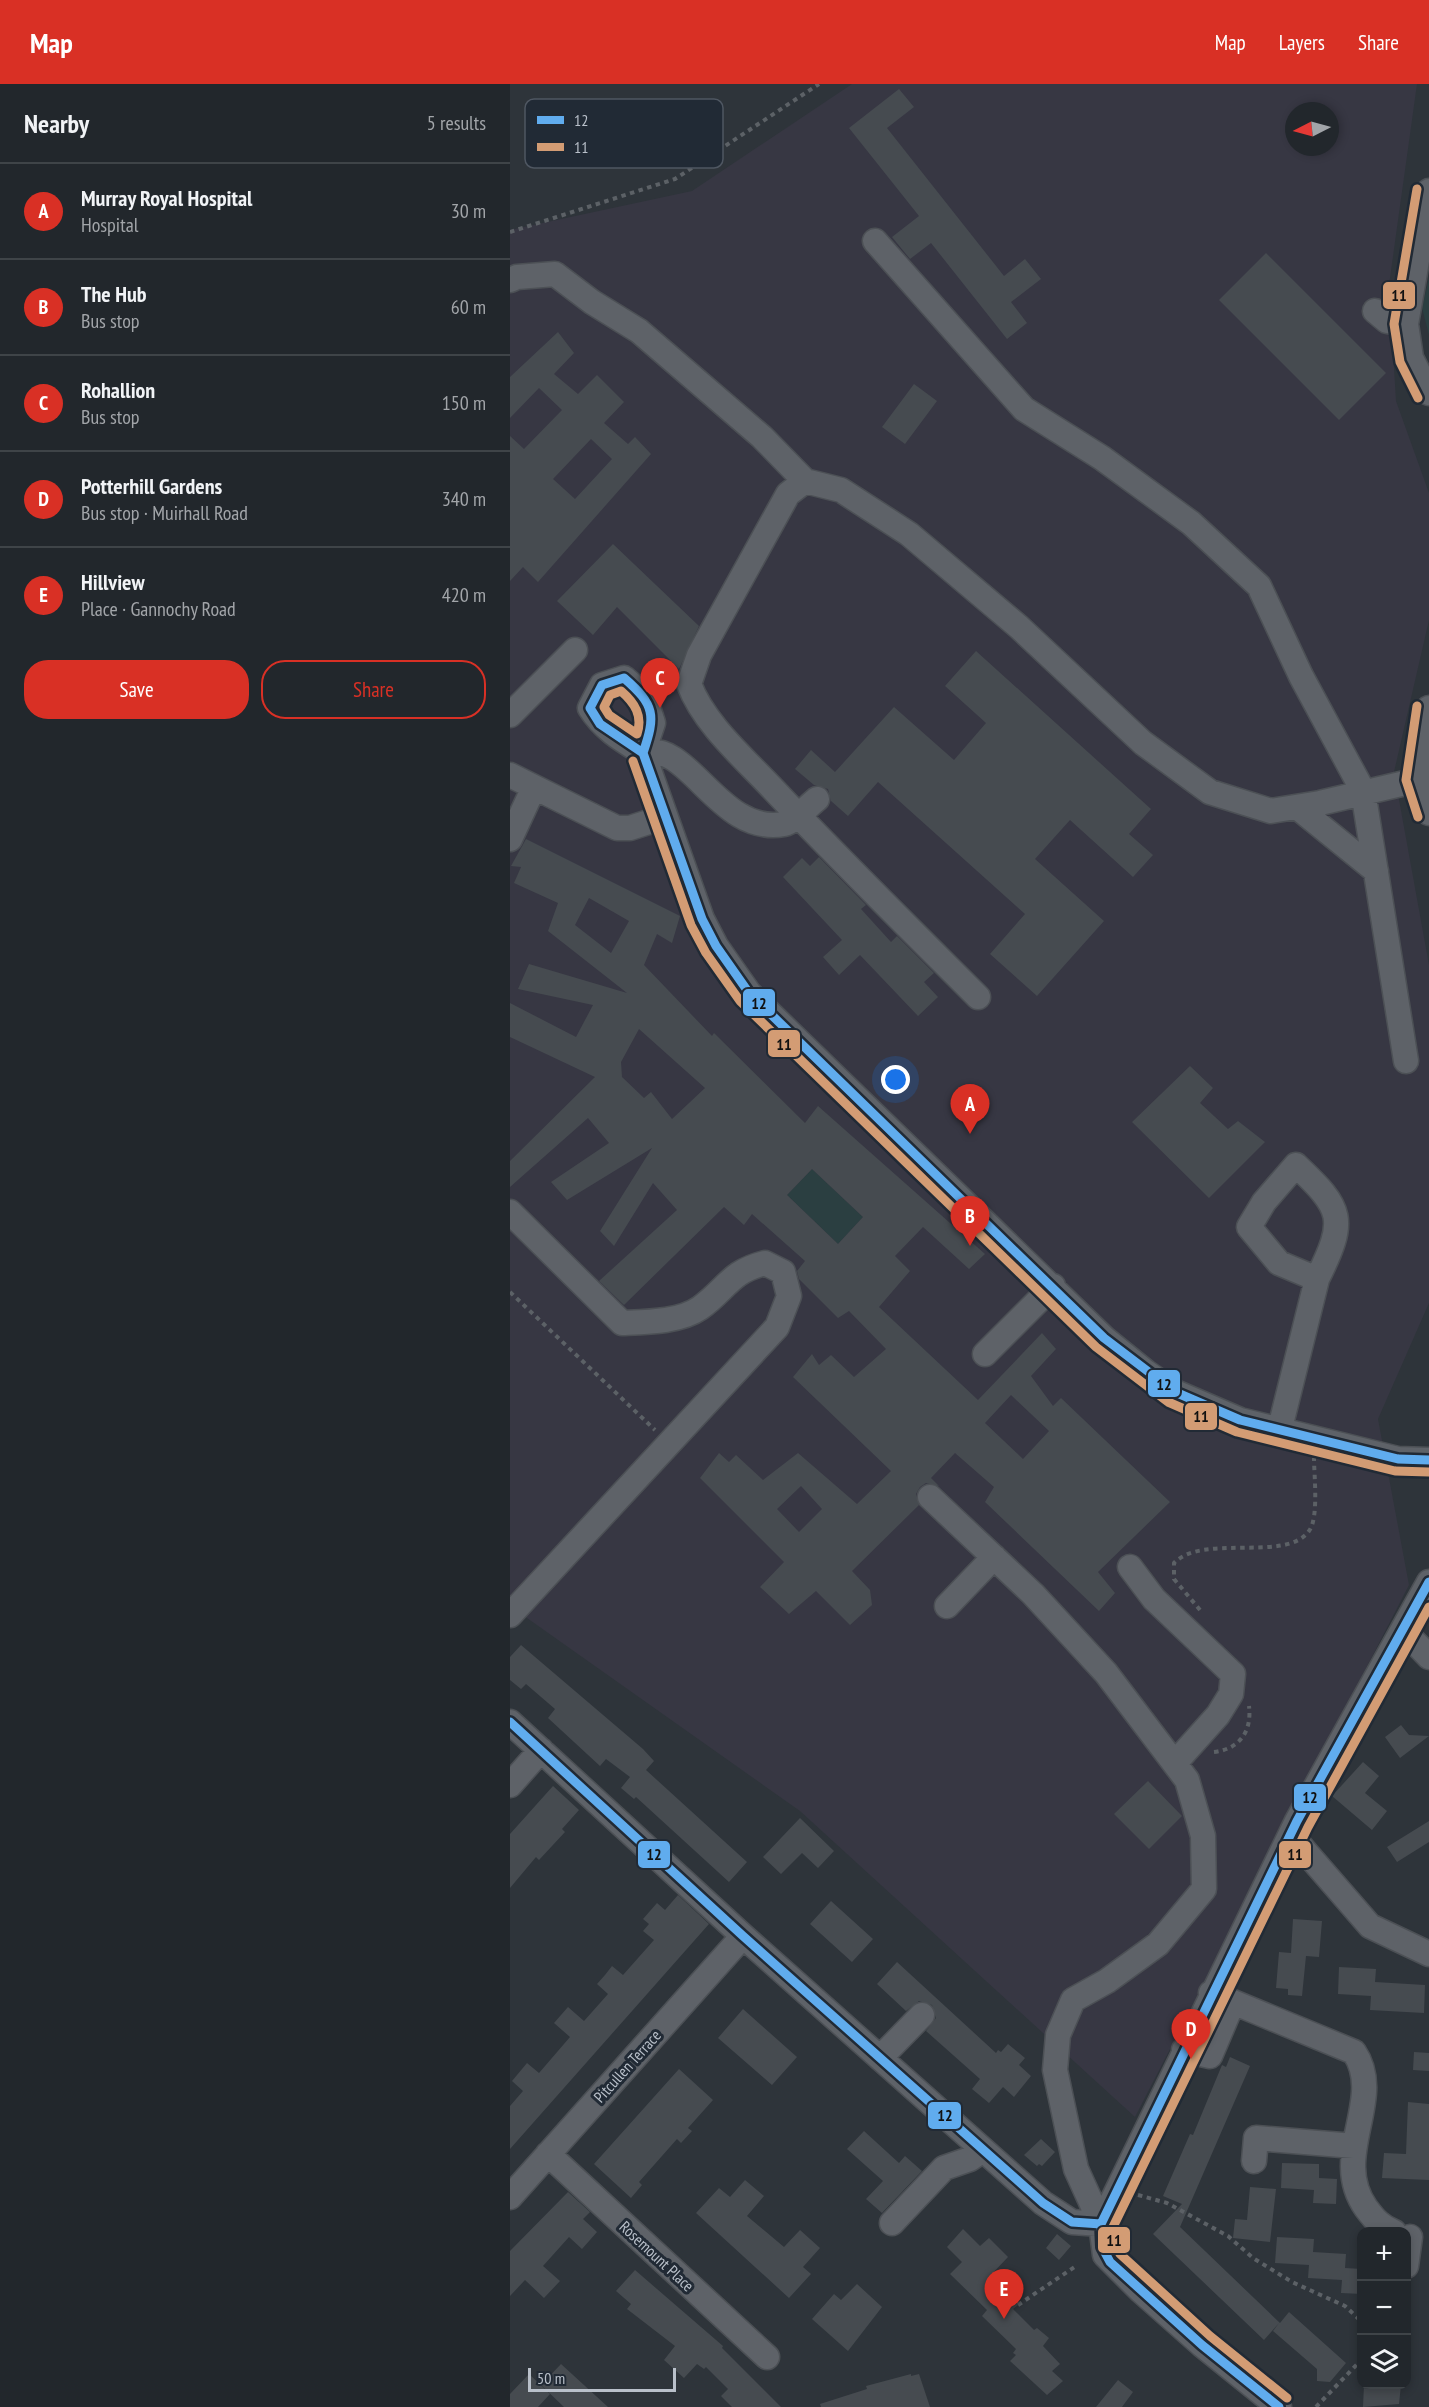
<!DOCTYPE html>
<html lang="en">
<head>
<meta charset="utf-8">
<style>
  :root { --surface:#22272c; --page:#2e3338; --text:#f1f3f6; --muted:#a2a5a9; --line:#3f4448; --accent:#d93025 }
  body { margin:0; font-family:"PT Sans Narrow",sans-serif; background:var(--page); color:var(--text) }
  .controls { position:absolute; right:18px; bottom:18px; display:grid; overflow:hidden; border-radius:12px; box-shadow:0 3px 9px #0003 }
  .controls button { width:54px; height:54px; display:grid; place-items:center; padding:0; border:0; border-bottom:2px solid var(--line); background:var(--surface); color:var(--text); font:30px sans-serif }
  .compass { position:absolute; left:775px; top:18px; width:54px; height:54px; border-radius:50%; background:var(--surface); box-shadow:0 3px 9px #0003; rotate:264deg }
  .scale { position:absolute; left:18px; bottom:15px; width:148px; box-sizing:border-box; padding-left:6px; border:3px solid #b9c0ca; border-top:0; font-size:16px; line-height:21px; white-space:nowrap; color:#b9c0ca; -webkit-text-stroke:4px #212a35; paint-order:stroke }
  .you { position:absolute; left:386px; top:996px; width:21px; height:21px; margin:-15px; border:4px solid #fff; border-radius:50%; background:#1a73e8; box-shadow:0 0 0 9px #1a73e833 }
  .badge { display:grid; place-items:center; width:39px; height:39px; border-radius:50%; background:var(--accent); color:#fff; font-size:20px; font-weight:700 }
  .pin { position:absolute; translate:-50% -50px; filter:drop-shadow(0 2px 3px #0008) }
  .pin::after { content:''; position:absolute; top:32px; width:21px; height:18px; background:inherit; clip-path:polygon(0 0,100% 0,50% 100%) }
  .list { margin:0; padding:0; list-style:none }
  h2 { display:flex; justify-content:space-between; align-items:center; height:78px; margin:0; padding:0 24px; font-size:26px }
  h2 small { font-size:20px; font-weight:400; color:var(--muted) }
  .list li { display:grid; grid-template-columns:39px 1fr auto; gap:18px; align-items:center; box-sizing:border-box; height:96px; padding:0 24px; border-top:2px solid var(--line) }
  .list b { display:block; font-size:22px; white-space:nowrap }
  .list p { margin:0; font-size:20px; white-space:nowrap; color:var(--muted) }
  .list em { font-size:20px; font-style:normal; color:var(--muted) }
  .actions { display:flex; gap:12px; padding:18px 24px }
  .actions a { flex:1; padding:14px 0; border:2px solid var(--accent); border-radius:24px; text-align:center; font-size:21px; color:var(--accent) }
  .actions .main { background:var(--accent); color:#fff }
  .icon { flex:none; width:33px; height:33px; fill:none; stroke:currentColor; stroke-width:2; stroke-linecap:round; stroke-linejoin:round }
  .map { position:relative; flex:none; width:919px; height:2323px; overflow:hidden }
  header { display:flex; align-items:center; gap:36px; box-sizing:border-box; height:84px; padding:0 30px; background:var(--accent); color:#fff }
  header strong { font-size:28px }
  nav { display:flex; gap:33px; margin-inline-start:auto; font-size:21px }
  main { display:flex }
  aside { flex:1; background:var(--surface) }
  .map>svg:first-child { display:block }
  .medical { fill:#373743; fill-rule:evenodd }
  .green { fill:#2b3f41 }
  .building { fill:#464b50; fill-rule:evenodd }
  .lines { fill:none; stroke-linecap:round; stroke-linejoin:round }
  .minor-casing { stroke:#4c5055; stroke-width:27 }
  .path { stroke:#5c6166; stroke-width:4; stroke-dasharray:4.5 4.5; stroke-linecap:butt }
  .minor { stroke:#5e6268; stroke-width:24 }
  .bus-1-casing { stroke:#212a35; stroke-width:14 }
  .bus-2-casing { stroke:#212a35; stroke-width:14 }
  .bus-1 { stroke:#60acee; stroke-width:9 }
  .bus-2 { stroke:#d39c74; stroke-width:9 }
  .labels { text-anchor:middle; dominant-baseline:central; stroke-width:6; stroke-linejoin:round; paint-order:stroke }
  .street-label { font-size:16px; fill:#b9c0ca; stroke:#212a35 }
  .key { fill:#212a35; stroke:#4f5762; stroke-width:1.5 }
  .key-label { font-size:16px; fill:#b9c0ca }
  .line-badge { stroke:#212a35; stroke-width:2 }
  .pale-badge-label { font-size:16px; text-anchor:middle; font-weight:bold; fill:#111 }
</style>
</head>
<body>
<header>
<strong>Map</strong>
<nav><a>Map</a><a>Layers</a><a>Share</a></nav>
</header>
<main>
<aside>
<h2>Nearby<small>5 results</small></h2>
<ul class="list">
<li><span class="badge">A</span><div><b>Murray Royal Hospital</b><p>Hospital</p></div><em>30 m</em></li>
<li><span class="badge">B</span><div><b>The Hub</b><p>Bus stop</p></div><em>60 m</em></li>
<li><span class="badge">C</span><div><b>Rohallion</b><p>Bus stop</p></div><em>150 m</em></li>
<li><span class="badge">D</span><div><b>Potterhill Gardens</b><p>Bus stop · Muirhall Road</p></div><em>340 m</em></li>
<li><span class="badge">E</span><div><b>Hillview</b><p>Place · Gannochy Road</p></div><em>420 m</em></li>
</ul>
<div class="actions"><a class="main">Save</a><a>Share</a></div>
</aside>
<div class="map">
<svg width="919" height="2323" viewBox="0 0 919 2323">
  <rect width="100%" height="100%" fill="#2e343a"/>
  <path class="medical" d="M342,0H907L879,201L886,317L919,409V536L884,688L919,881V1219L868,1335L899,1501L625,2033L290,1727L0,1522V146L182,107ZM784,27H820V63H784Z"/>
  <path class="green" d="M919,194V251L912,224Z
    M302,1085L353,1133L328,1160L277,1111Z"/>
  <path class="building" d="M389,5L404,23L377,44L494,192L515,175L531,195L501,218L517,239L497,255L421,159L400,175L382,153L409,132L339,44Z
    M756,169L876,289L829,336L709,216Z
    M48,248L64,269L44,290L68,310L87,291L114,318L94,339L118,360L125,353L141,370L28,498L13,483L0,497V352L14,365L52,326L29,304L0,334V293ZM81,355L102,375L65,415L43,395Z
    M404,300L427,317L395,360L372,343Z
    M103,460L189,542L169,585L107,523L83,551L47,517Z
    M466,567L641,725L619,750L643,771L623,793L560,736L525,775L594,837L527,912L480,870L515,830L368,698L338,732L321,717L318,705L304,701L285,685L301,666L325,688L384,623L444,676L476,639L435,602Z
    M16,755L170,832L162,859L147,850L134,881L202,952L204,949L295,1039L308,1022L475,1170L459,1185L413,1143L385,1172L400,1187L369,1223L468,1316L532,1249L546,1265L521,1292L543,1322L551,1314L660,1418L588,1488L605,1509L589,1527L475,1418L484,1403L445,1369L421,1394L429,1402L416,1399L410,1403L406,1410L409,1421L342,1487L360,1506L362,1521L340,1541L306,1507L279,1530L250,1503L274,1478L190,1394L209,1369L219,1378L226,1371L253,1396L288,1369L347,1420L381,1387L283,1293L302,1270L309,1281L321,1271L344,1293L376,1265L339,1227L328,1234L289,1195L287,1187L295,1177L242,1130L234,1141L214,1123L114,1221L89,1197L167,1126L143,1099L104,1162L90,1147L142,1064L57,1116L41,1098L99,1059L78,1034L0,1103V1077L85,993L0,953V919L66,953L83,921L8,905L19,880L117,909L38,847L48,819L4,799L11,783L1,782ZM79,814L119,837L101,869L65,841ZM129,945L195,1004L162,1035L141,1008L134,1014L112,993L111,978ZM302,1085L353,1133L328,1160L277,1111ZM501,1311L539,1347L513,1375L475,1339ZM291,1402L312,1425L289,1448L267,1425Z
    M309,773L356,821L351,825L381,858L387,852L424,889L414,898L428,913L408,932L350,871L329,891L313,873L332,856L273,793L292,774L300,782Z
    M680,982L703,1004L690,1019L718,1045L728,1037L755,1058L699,1114L622,1038Z
    M11,1561L133,1665L144,1677L136,1686L237,1778L219,1798L126,1713L124,1715L111,1704L120,1693L96,1675L90,1682L38,1634L45,1625L16,1600L11,1605L0,1596V1573Z
    M891,1641L899,1651L919,1652L890,1674L875,1653Z
    M853,1678L869,1692L855,1709L877,1727L862,1746L822,1712Z
    M638,1697L672,1732L639,1765L604,1730Z
    M43,1702L69,1726L52,1745L55,1748L29,1776L26,1773L0,1804V1750Z
    M290,1734L324,1767L308,1784L292,1769L271,1790L253,1773Z
    M919,1737V1758L887,1778L877,1763Z
    M168,1811L199,1840L0,2065V2022L13,2007L2,1997L17,1979L29,1989L60,1953L44,1939L58,1923L74,1937L98,1910L87,1900L95,1891L102,1882L113,1891L144,1856L133,1847L139,1840L133,1835L147,1819L155,1826Z
    M321,1817L363,1855L342,1878L300,1840Z
    M783,1835L812,1837L809,1873L796,1872L792,1912L778,1911V1905L766,1904L769,1868L781,1869Z
    M387,1878L486,1969L488,1966L491,1968L498,1960L515,1974L509,1981L521,1992L504,2013L493,2003L479,2019L462,2005L470,1995L416,1947L426,1934L422,1921L409,1917L396,1927L367,1900Z
    M829,1883L866,1885L865,1898L915,1901L914,1929L860,1926L861,1912L828,1910Z
    M233,1925L287,1973L262,2001L208,1954Z
    M904,1968L919,1969V1987L903,1986Z
    M720,1973L740,1982L670,2143L770,2239L779,2228L836,2279L820,2298L807,2297V2285L763,2247L769,2239L754,2256L643,2150L672,2120L653,2112L680,2050L683,2051L712,1981L716,1983Z
    M169,1985L203,2016L178,2044L182,2047L171,2059L167,2055L129,2098L132,2101L121,2114L84,2080Z
    M898,2018L919,2020V2096L872,2094L874,2069L896,2070Z
    M354,2047L389,2079L395,2072L412,2087L372,2129L356,2115L373,2097L337,2065Z
    M531,2055L545,2068L532,2082L529,2080L527,2082L514,2071Z
    M772,2079L809,2080V2094L827,2095L826,2120L803,2119L804,2106L771,2104Z
    M235,2096L254,2112L237,2132L274,2163L290,2146L310,2164L293,2183L301,2190L279,2214L186,2129L209,2104L220,2113Z
    M740,2103L766,2105L760,2158L723,2154L725,2135L737,2136Z
    M58,2108L80,2128L73,2135L87,2148L72,2165L59,2153L33,2182L50,2197L34,2214L15,2196L0,2212V2167Z
    M453,2145L470,2162L479,2154L498,2173L479,2193L508,2221L503,2225L524,2246L527,2244L539,2254L533,2262L550,2280L542,2287L553,2297L537,2311L500,2277L506,2271L503,2269L506,2265L472,2232L477,2226L440,2190L452,2178L437,2163Z
    M547,2150L561,2162L549,2176L536,2164Z
    M767,2153L804,2155L803,2168L836,2170L835,2184L852,2185V2210L831,2209L832,2196L798,2194L799,2181L765,2179Z
    M125,2186L213,2262L212,2264L271,2323H222L211,2312L218,2305L196,2283L194,2285L187,2280L174,2294L154,2276L165,2262L117,2225L121,2220L106,2207Z
    M347,2200L372,2223L338,2267L302,2235L324,2210L331,2216Z
    M51,2280L98,2323H54L31,2301Z
    M19,2290L40,2310L28,2323H0V2310Z
    M401,2290V2292L409,2290L420,2323H311L310,2320L357,2305L356,2302Z
    M608,2296L623,2308L612,2323H586Z
    M854,2301H891L889,2320L853,2323Z"/>
  <g class="lines">
    <defs>
      <path id="minor" d="M919,107L896,240L901,274L919,309
        M365,157L514,325L592,374L681,439L749,502L791,592L853,707L896,977
        M0,196L7,193L45,190L82,218L129,247L252,353L295,397L331,406L399,450L509,543L633,659L700,708L761,727L810,719L908,696
        M865,227L877,237L896,240
        M295,397L278,410L189,571L179,600C194,640 234,674 263,705C330,776 399,844 468,913
        M919,624L908,696L919,729
        M0,631L65,566
        M0,691L24,703
        M307,715C298,722 284,738 274,740C209,752 179,655 133,669C112,656 93,645 80,624L92,601L114,594L134,611L143,639L133,669L192,835L206,862L239,909L594,1254L636,1288L665,1308L730,1336L888,1375L919,1376
        M787,723L866,787
        M0,755L24,703L107,744H120L154,733
        M0,1128L112,1239C136,1238 170,1238 190,1224C217,1205 219,1188 255,1179L273,1188L279,1212L267,1243L0,1531
        M475,1270L543,1202
        M770,1344L807,1195L769,1179L739,1143L754,1118L786,1081C833,1125 837,1135 807,1195
        M420,1413L523,1510L596,1589L677,1696L693,1752L694,1805L648,1860L597,1897L563,1916L548,1951L545,1986L566,2085L591,2140L595,2171L631,2207L692,2261L769,2323
        M620,1483L644,1515L723,1590L721,1610L708,1631L665,1679
        M437,1522L484,1473
        M893,1546L919,1573
        M0,1638L233,1852L533,2119L562,2138L591,2140
        M0,1701L31,1666
        M781,1751L860,1842L919,1870
        M701,1909L844,1968C876,2015 819,2072 856,2124C865,2136 870,2142 884,2148
        M674,1966L700,1972L723,1918
        M370,1974L412,1931
        M38,2070L257,2273
        M744,2077L746,2054L844,2062
        M0,2113L233,1852
        M382,2139L434,2084L460,2075L473,2066
        M591,2140L787,1737L919,1498
        M896,2182L900,2153"/>
    </defs>
    <use href="#minor" class="minor-casing"/>
    <path class="path" d="M0,148L165,95L309,0
      M0,1208L145,1346
      M690,1526L664,1495V1479C693,1449 776,1479 799,1447C809,1434 804,1391 804,1374
      M704,1668C730,1665 742,1647 739,1622
      M628,2111L657,2119L718,2152L743,2174L782,2198L835,2222L852,2238
      M508,2221L566,2182
      M806,2323L852,2275"/>
    <use href="#minor" class="minor"/>
    <defs>
      <path id="bus-1" d="M114,594C145,621 146,631 133,669L90,640L80,624L92,601Z
        M133,669L192,835L206,862L239,909L594,1254L665,1308L730,1336L888,1375L919,1376
        M0,1638L233,1852L533,2119L562,2138L591,2140
        M769,2323L692,2261L600,2178L592,2163L591,2140L787,1737L919,1498"/>
      <path id="bus-2" d="M907,105L884,240L890,278L908,314
        M111,607C125,619 133,632 127,650L99,631L94,623L100,611Z
        M907,622L896,696L908,733
        M123,677L181,841L196,869L230,917L586,1263L658,1318L727,1348L885,1387L919,1388
        M777,2314L700,2252L610,2170L604,2160L603,2143L798,1743L919,1523"/>
    </defs>
    <use href="#bus-1" class="bus-1-casing"/>
    <use href="#bus-2" class="bus-2-casing"/>
    <use href="#bus-1" class="bus-1"/>
    <use href="#bus-2" class="bus-2"/>
  </g>
  <g class="labels">
    <g class="street-label">
      <text transform="translate(117 1982) rotate(-48)">Pitcullen Terrace</text>
      <text transform="translate(147 2172) rotate(43)">Rosemount Place</text>
    </g>
  </g>
  <rect x="15" y="15" width="198" height="69" rx="9" class="key"/>
  <rect x="27" y="32" width="27" height="8" fill="#60acee"/>
  <rect x="27" y="59" width="27" height="8" fill="#d39c74"/>
  <g class="key-label">
    <text x="64" y="42">12</text>
    <text x="64" y="69">11</text>
  </g>
  <g class="line-badge">
    <rect x="872" y="197" width="34" height="29" rx="6" fill="#d39c74"/>
    <rect x="232" y="904" width="34" height="29" rx="6" fill="#60acee"/>
    <rect x="257" y="945" width="34" height="29" rx="6" fill="#d39c74"/>
    <rect x="637" y="1285" width="34" height="29" rx="6" fill="#60acee"/>
    <rect x="674" y="1318" width="34" height="29" rx="6" fill="#d39c74"/>
    <rect x="783" y="1699" width="34" height="29" rx="6" fill="#60acee"/>
    <rect x="127" y="1756" width="34" height="29" rx="6" fill="#60acee"/>
    <rect x="768" y="1756" width="34" height="29" rx="6" fill="#d39c74"/>
    <rect x="417" y="2017" width="35" height="29" rx="6" fill="#60acee"/>
    <rect x="587" y="2142" width="34" height="28" rx="6" fill="#d39c74"/>
  </g>
  <g class="pale-badge-label">
    <text x="889" y="217">11</text>
    <text x="249" y="925">12</text>
    <text x="274" y="966">11</text>
    <text x="654" y="1306">12</text>
    <text x="691" y="1338">11</text>
    <text x="800" y="1719">12</text>
    <text x="144" y="1776">12</text>
    <text x="785" y="1776">11</text>
    <text x="435" y="2037">12</text>
    <text x="604" y="2162">11</text>
  </g>
</svg>
<div class="controls">
<button>+</button>
<button>−</button>
<button><svg class="icon" aria-label="layers" viewBox="0 0 24 24"><path d="M12 4l9 5-9 5-9-5zM3 14l9 5 9-5"/></svg></button>
</div>
<svg class="compass" viewBox="-18 -18 36 36"><path d="M0-13l5 13h-10z" fill="#e53935"/><path d="M0 13l5-13h-10z" fill="#a2a5a9"/></svg>
<div class="scale">50 m</div>
<div class="you"></div>
<div class="pin badge" style="left:460px;top:1050px">A</div>
<div class="pin badge" style="left:460px;top:1162px">B</div>
<div class="pin badge" style="left:150px;top:624px">C</div>
<div class="pin badge" style="left:681px;top:1975px">D</div>
<div class="pin badge" style="left:494px;top:2235px">E</div>
</div>
</main>
</body>
</html>
